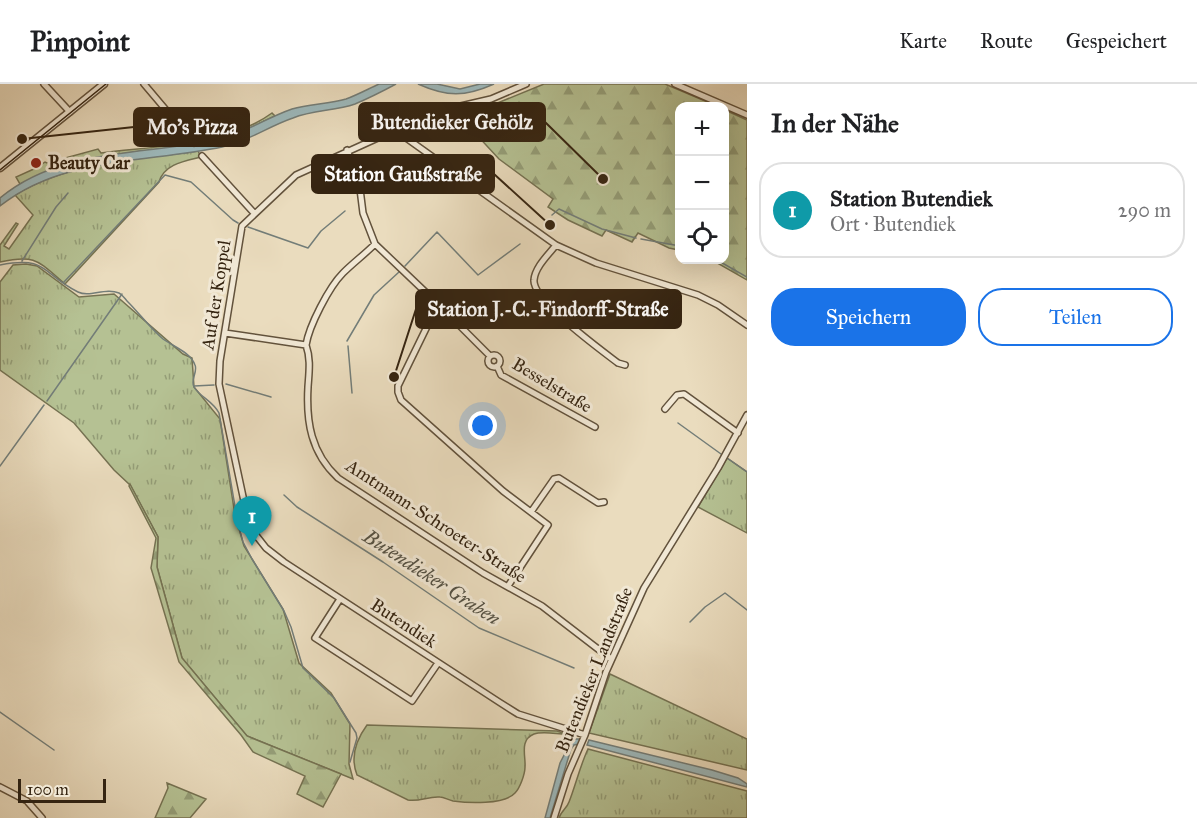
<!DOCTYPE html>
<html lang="de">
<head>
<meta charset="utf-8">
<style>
  :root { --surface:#fff; --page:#f6f6f6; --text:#202124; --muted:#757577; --line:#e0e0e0; --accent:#1a73e8 }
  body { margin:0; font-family:"IM FELL Great Primer",serif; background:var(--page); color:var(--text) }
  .controls { position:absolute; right:18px; top:18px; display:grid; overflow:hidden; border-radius:12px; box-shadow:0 6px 24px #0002 }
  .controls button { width:54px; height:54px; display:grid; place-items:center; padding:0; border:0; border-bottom:2px solid var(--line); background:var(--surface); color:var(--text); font:30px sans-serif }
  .scale { position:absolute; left:18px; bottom:15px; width:88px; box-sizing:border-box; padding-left:6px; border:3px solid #352411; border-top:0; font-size:16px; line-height:21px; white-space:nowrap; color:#352411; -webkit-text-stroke:4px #f1e8d5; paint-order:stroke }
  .you { position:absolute; left:483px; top:342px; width:21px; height:21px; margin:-15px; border:4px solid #fff; border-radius:50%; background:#1a73e8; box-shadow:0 0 0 9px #1a73e833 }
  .badge { display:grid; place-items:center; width:39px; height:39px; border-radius:50%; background:var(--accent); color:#fff; font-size:20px; font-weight:700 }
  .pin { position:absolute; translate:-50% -50px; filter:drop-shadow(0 2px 3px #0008) }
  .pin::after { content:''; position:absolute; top:32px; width:21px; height:18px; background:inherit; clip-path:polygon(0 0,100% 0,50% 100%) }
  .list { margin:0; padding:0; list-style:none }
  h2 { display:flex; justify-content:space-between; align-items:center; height:78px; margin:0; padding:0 24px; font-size:26px }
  h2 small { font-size:20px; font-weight:400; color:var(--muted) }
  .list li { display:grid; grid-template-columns:39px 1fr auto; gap:18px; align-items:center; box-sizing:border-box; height:96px; margin:0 12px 12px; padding:0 12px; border:2px solid var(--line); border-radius:24px }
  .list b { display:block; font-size:22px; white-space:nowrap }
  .list p { margin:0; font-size:20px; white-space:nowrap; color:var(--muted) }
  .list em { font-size:20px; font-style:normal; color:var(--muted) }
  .actions { display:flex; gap:12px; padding:18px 24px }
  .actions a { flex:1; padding:14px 0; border:2px solid var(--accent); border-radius:24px; text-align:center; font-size:21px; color:var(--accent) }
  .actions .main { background:var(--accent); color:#fff }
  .icon { flex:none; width:33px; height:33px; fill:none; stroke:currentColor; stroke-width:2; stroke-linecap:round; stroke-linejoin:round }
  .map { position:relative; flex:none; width:747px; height:734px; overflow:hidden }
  header { display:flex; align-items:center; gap:36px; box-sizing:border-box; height:84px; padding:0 30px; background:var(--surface); border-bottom:2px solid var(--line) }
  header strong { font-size:28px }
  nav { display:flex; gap:33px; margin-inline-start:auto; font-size:21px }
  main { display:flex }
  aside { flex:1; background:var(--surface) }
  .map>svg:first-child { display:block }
  .grass { fill:url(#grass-tufts); stroke:#757252; stroke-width:1.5 }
  .forest { fill:url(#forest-firs); stroke:#757252; stroke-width:1.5 }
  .water { fill:#9db9bc; stroke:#737d78; stroke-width:1.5 }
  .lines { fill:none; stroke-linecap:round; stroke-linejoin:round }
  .stream { stroke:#737d78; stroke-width:1.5 }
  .minor-casing { stroke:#62523c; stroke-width:8 }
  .tertiary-casing { stroke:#62523c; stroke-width:9 }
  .minor { stroke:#f1e8d5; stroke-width:5 }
  .tertiary { stroke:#f1e8d5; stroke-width:6 }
  .tram { stroke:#352411; stroke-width:1.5 }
  .poi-dot { fill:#8f2418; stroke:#f1e8d5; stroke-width:2 }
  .labels { text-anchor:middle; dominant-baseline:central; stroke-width:6; stroke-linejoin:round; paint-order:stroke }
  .poi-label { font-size:18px; font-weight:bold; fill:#352411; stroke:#f1e8d5; text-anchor:start }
  .street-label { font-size:18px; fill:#352411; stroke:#f1e8d5 }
  .water-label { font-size:20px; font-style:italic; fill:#545144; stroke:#f1e8d5 }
  .leader { fill:none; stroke:#352411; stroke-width:2 }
  .callout-dot { fill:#352411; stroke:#f1e8d5; stroke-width:2 }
  .callout { fill:#352411; stroke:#352411; stroke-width:2 }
  .callout-label { font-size:20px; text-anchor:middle; font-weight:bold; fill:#fff }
</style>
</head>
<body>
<header>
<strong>Pinpoint</strong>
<nav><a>Karte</a><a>Route</a><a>Gespeichert</a></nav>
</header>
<main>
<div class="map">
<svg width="747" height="734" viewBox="0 0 747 734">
  <defs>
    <pattern id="grass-tufts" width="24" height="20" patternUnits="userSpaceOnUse" patternTransform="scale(1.5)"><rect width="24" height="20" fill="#b5c193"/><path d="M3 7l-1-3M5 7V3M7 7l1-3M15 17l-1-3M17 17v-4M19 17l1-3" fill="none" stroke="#949d77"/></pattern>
    <pattern id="forest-firs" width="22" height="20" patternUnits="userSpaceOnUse" patternTransform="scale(1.5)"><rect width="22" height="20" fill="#b5c193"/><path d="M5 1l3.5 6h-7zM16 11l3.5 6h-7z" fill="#949d77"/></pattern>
  </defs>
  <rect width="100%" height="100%" fill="#eadcbe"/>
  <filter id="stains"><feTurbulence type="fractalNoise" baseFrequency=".00333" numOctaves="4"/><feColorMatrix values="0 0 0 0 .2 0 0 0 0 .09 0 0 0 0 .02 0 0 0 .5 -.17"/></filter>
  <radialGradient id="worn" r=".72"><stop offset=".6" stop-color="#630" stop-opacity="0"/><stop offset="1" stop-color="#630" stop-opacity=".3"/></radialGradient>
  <path class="grass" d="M272,29L275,32C261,38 248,47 234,51C187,66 137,65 89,75C65,80 42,91 20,100L16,93L36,84L45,78L47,79L98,65L101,69C155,62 227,62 272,29Z
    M198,67L201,73C185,77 164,80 159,98L65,200C38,177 36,170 0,178V161L16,139L18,140L4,162L9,165L33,131L15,111C69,78 136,76 198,67Z
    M26,180L37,182L79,213L114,210L183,270L192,274L194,303L220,335L235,431L244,462L283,525L299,579L331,609L350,640L349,680L353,695L247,652L182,574L157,483L158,453L130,401L114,386L74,339L0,286V198L13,181Z
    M727,374L747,388V449L698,423Z
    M610,590L747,655V686L589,649Z
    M367,641L557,647L566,650C557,650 542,647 534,650C519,656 526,672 525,683C525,690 520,704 515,709C504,721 468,719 453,717C448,716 444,713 440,713C428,712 420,718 408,716L357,691C350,673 356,656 367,641Z
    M588,665L747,707V734H559C561,727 567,724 569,718C576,700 580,682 588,665Z"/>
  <path class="forest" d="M544,0H665L717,22H680L679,166L669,164L638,149L632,158L606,146L602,152L568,136L548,123L553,115L499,75L461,34Z
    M725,26L747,36V196L712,176H724Z
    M130,400L158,453L157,483L182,574L247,652L341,690L323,723L297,710L305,692L253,668L241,651L179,578L151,484L156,454L129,402Z
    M167,699L206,715L190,734H155L168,704Z"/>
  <path class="water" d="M379,0H396C383,7 369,14 355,20C335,27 313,26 293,34C269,42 247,58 222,63C147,79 63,72 0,122V114C60,64 144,71 216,56C243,50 266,34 292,25C310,20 329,20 346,15C357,11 368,5 379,0Z
    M418,0H437L460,5L480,0H494C465,13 447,13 418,0Z
    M576,655H582L579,660L574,661L571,665L550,734H545L560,679L572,656Z
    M589,656L712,686L738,694L747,700V703L587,661Z"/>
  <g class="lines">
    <path class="stream" d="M552,131L559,125L602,145L636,154
      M248,143L308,164L321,147L345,127
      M641,155L680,162
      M717,176L747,193
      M22,177L56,123L68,109
      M0,181C49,172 40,189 78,208C90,214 105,203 119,209C123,211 125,215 128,218C139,229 151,245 163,255C174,263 190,268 195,281C198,288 190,296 194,303C200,313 213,317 219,329L238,440L243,458L252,475L284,527L291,543L303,584L334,614L356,649L357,654L350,678
      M405,182L437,148L478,191L520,160
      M63,199L165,91L191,98L233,136L238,139
      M347,257L374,211L399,188
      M348,262L352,309
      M226,300L271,313
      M194,302L214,301
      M47,317L122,210
      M678,339L721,370
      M727,374L747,388
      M0,382L44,321
      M284,411L297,423L383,478L479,544L574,584
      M690,538L705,523L725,509L747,526
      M0,628L54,666"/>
    <defs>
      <path id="minor" d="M44,0L70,28
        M144,0L194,59
        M526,0L491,15L435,28L296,91L242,142L220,277L219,300L248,436L255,450L266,464L284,478L499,618L518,630L585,651
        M675,0L747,31
        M395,46L556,161L596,179L698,211L718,221L747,241
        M347,66L359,97L363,129L375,160L438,220L398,302V308L401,316L503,407L548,441L508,502
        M202,72L254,129
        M556,161C549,170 535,183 534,196C532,216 601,266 618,279L625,281
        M438,220L490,272
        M225,249L306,261C311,275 309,288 308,303C306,338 311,369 338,394L483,489L542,522L611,575
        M306,261C309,242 329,203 343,189C353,179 365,170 375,160
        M488 277a6 6 0 1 1 12 0a6 6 0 1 1-12 0Z
        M497,282L501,291L595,343
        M665,325L677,311L684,310L738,349
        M531,428L554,395L559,394L598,419L604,418
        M340,515L315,554L412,617L438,579
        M0,703L27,717L42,734
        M554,734L568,690L585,651L606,588L644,504L718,384L747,331"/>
      <path id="tertiary" d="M0,84L104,0"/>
    </defs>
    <use href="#minor" class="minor-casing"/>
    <use href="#tertiary" class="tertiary-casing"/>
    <use href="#minor" class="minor"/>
    <use href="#tertiary" class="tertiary"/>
    <path class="tram" d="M0,86L106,0"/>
  </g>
  <circle class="poi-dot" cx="36" cy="79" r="6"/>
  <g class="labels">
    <g class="poi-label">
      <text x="48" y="79">Beauty Car</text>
    </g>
    <g class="street-label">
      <text transform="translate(216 211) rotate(-81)">Auf der Koppel</text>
      <text transform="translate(552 301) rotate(31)">Besselstraße</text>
      <text transform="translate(436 437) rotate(33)">Amtmann-Schroeter-Straße</text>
      <text transform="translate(404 539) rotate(33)">Butendiek</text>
      <text transform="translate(594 586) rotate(-68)">Butendieker Landstraße</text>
    </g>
    <g class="water-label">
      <text transform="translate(432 493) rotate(33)">Butendieker Graben</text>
    </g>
  </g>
  <path class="leader" d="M603 95L545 38M22 55L134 43M550 141L494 90M394 293L416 225"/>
  <g class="callout-dot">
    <circle cx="603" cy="95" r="6"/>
    <circle cx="22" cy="55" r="6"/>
    <circle cx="550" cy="141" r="6"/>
    <circle cx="394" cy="293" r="6"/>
  </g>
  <g class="callout">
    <rect x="359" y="19" width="186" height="38" rx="6"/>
    <rect x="134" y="24" width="115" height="38" rx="6"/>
    <rect x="312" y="71" width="182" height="38" rx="6"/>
    <rect x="416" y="206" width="265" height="38" rx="6"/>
  </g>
  <g class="callout-label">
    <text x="452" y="45">Butendieker Gehölz</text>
    <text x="192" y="50">Mo's Pizza</text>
    <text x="403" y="97">Station Gaußstraße</text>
    <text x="548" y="232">Station J.-C.-Findorff-Straße</text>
  </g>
  <rect width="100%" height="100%" filter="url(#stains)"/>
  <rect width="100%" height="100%" fill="url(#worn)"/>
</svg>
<div class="controls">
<button>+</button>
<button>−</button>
<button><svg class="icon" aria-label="locate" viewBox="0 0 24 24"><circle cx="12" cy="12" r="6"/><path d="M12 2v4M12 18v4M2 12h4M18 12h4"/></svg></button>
</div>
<div class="scale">100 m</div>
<div class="you"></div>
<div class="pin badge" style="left:252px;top:462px;background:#0f9aa8">1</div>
</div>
<aside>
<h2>In der Nähe<small></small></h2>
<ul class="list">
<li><span class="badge" style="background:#0f9aa8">1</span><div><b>Station Butendiek</b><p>Ort · Butendiek</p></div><em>290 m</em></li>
</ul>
<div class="actions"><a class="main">Speichern</a><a>Teilen</a></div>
</aside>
</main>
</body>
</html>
